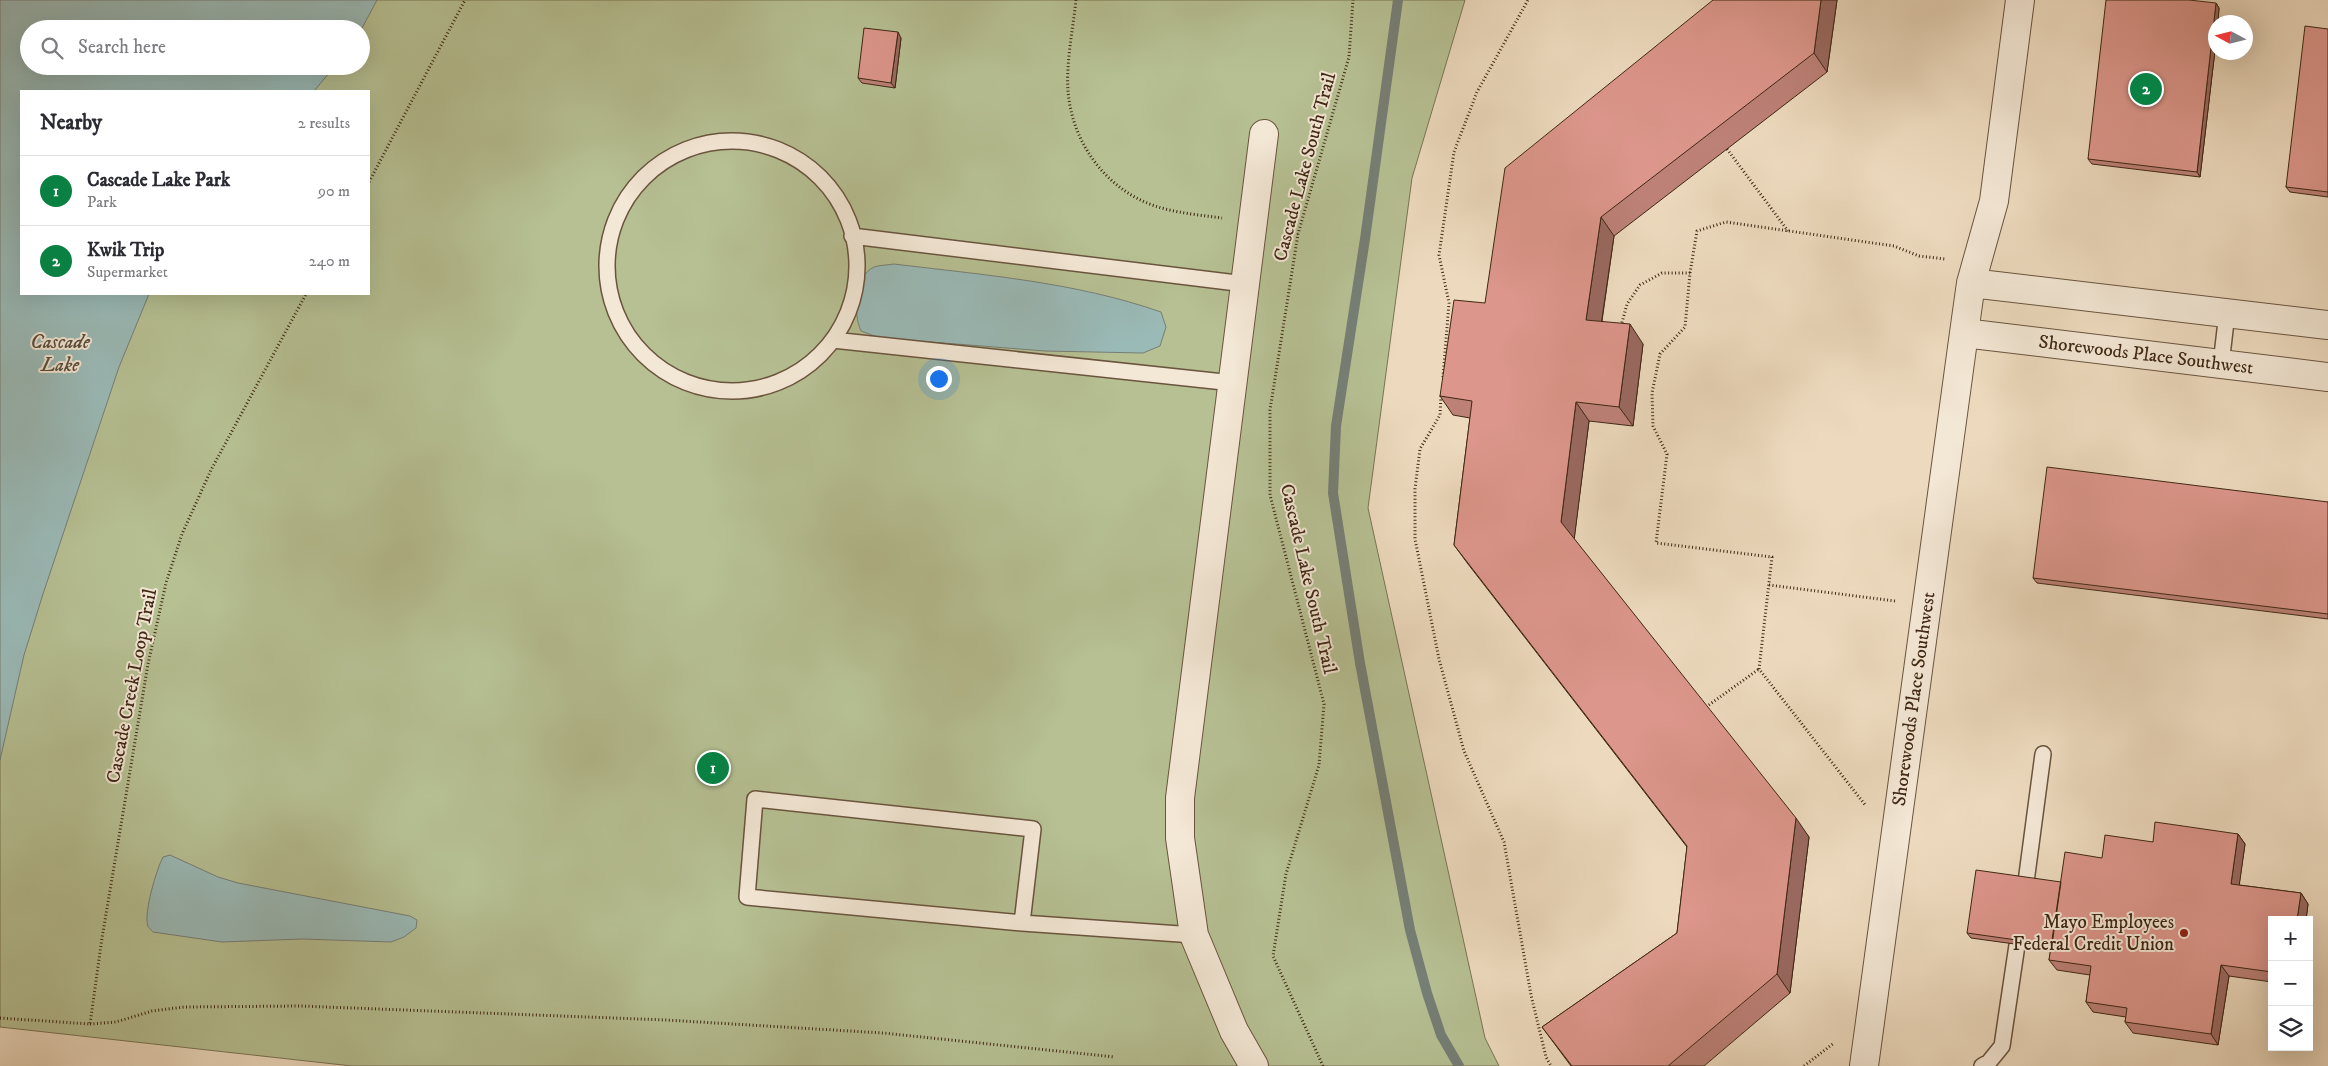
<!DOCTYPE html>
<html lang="en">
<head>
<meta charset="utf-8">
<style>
  :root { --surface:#fff; --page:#f7f7f7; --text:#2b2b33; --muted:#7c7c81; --line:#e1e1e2; --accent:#0b8043 }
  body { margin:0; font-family:"IM FELL DW Pica",serif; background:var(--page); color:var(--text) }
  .controls { position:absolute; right:15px; bottom:15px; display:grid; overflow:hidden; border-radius:0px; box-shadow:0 5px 20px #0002 }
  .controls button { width:45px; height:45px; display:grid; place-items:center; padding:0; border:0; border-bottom:1px solid var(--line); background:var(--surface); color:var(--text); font:25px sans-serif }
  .compass { position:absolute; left:2208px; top:15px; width:45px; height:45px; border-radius:50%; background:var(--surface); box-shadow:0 5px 20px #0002; rotate:277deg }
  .you { position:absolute; left:938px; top:378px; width:18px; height:18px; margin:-12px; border:4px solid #fff; border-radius:50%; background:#1a73e8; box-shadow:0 0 0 8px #1a73e833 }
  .badge { display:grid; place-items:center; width:32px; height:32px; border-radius:50%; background:var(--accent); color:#fff; font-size:16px; font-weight:700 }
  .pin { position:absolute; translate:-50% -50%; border:2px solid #fff; box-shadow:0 1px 5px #0006 }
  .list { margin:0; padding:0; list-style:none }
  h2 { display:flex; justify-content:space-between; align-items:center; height:65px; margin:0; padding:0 20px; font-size:21px }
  h2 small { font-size:16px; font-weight:400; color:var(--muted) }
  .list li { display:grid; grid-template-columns:32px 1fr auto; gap:15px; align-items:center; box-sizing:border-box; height:70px; padding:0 20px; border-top:1px solid var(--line) }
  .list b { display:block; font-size:19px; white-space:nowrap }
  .list p { margin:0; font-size:16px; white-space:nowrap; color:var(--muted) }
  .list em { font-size:16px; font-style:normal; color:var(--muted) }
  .icon { flex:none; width:28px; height:28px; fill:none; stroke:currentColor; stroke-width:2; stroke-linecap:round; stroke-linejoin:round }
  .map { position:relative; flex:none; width:2328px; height:1066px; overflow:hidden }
  .search { position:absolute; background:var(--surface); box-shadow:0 5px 20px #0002; left:20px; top:20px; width:350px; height:55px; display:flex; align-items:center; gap:12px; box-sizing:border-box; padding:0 18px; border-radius:28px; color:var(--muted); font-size:19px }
  .panel { position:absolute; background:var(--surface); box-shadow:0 5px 20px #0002; left:20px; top:90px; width:350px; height:205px; border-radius:0px }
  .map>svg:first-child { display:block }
  .green { fill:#b6c093; stroke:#7a7454; fill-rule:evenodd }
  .water { fill:#9abab7; stroke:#767f76 }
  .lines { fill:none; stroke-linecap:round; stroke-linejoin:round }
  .stream { stroke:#767f76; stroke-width:10 }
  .service-casing { stroke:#6a543e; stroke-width:18 }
  .minor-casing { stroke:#6a543e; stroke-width:30 }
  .path { stroke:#3f2714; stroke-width:3; stroke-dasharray:1 2.5; stroke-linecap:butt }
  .service { stroke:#f3e7d5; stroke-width:15 }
  .minor { stroke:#f3e7d5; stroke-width:28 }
  .wall { fill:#bd8178; stroke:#3f2714 }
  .shaded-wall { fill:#9a6961; stroke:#3f2714 }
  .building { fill:#dc968b; stroke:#3f2714 }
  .poi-dot { fill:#8f2418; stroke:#f3e7d5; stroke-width:2 }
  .labels { text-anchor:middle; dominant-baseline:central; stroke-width:4; stroke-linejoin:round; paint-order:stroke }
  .street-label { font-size:19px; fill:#3f2714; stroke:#f3e7d5 }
  .poi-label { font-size:19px; fill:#3f2714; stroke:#f3e7d5; text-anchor:end }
  .water-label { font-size:20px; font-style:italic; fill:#564c3d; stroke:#f3e7d5 }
</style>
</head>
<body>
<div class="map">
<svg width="2328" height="1066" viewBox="0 0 2328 1066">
  <rect width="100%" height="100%" fill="#eddabe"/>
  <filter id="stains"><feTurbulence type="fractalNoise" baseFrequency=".004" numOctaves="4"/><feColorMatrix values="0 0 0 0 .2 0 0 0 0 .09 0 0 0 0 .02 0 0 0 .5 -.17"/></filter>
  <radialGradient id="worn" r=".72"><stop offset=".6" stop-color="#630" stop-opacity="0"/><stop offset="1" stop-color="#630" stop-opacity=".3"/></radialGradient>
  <path class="green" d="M0,0H1465L1412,178L1368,508L1485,1038L1499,1066H352L0,1027ZM29,29H361V66H29ZM21,91H369V294H21Z"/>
  <path class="water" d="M0,0H377L361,30L29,29V66H335L314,91H21V294H149L119,367L43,594L24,655L0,760Z
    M894,264C984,275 1075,282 1161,312L1166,327L1160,346L1143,353L1045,351L880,338L861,331C853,314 854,276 874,267C880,265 888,265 894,264Z
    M170,855L218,877L238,883L410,916L417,920L416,928L404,937L391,942L302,939L222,942L153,932C153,932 148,927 148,926C143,914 157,868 163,857Z"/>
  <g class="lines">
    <path class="stream" d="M1398,0L1365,239L1336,426L1333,493L1360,663L1410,930L1427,993L1441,1035L1459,1066"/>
    <defs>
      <path id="service" d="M607 266a125 125 0 1 1 250 0a125 125 0 1 1-250 0Z
        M852,236L1245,284
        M833,340L1233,383
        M2221,364L2227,313
        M2026,882L2043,754
        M1022,923L1033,829L755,799L747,897L1022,923L1194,935
        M1982,1066L1989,1062L2002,1046L2017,945"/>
      <path id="minor" d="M1971,283L2328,325
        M1964,333L2328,377
        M1254,1066L1234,1031L1194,935L1180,838V798L1264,134
        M1864,1066L1964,333L1971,283L1994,201L2020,0"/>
    </defs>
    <use href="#service" class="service-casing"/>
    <use href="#minor" class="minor-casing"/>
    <path class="path" d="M1076,0C1073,29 1066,62 1068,91C1072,142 1105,189 1155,206C1176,213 1200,215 1222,218
      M1727,149L1788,231
      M369,182L465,0
      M1284,230L1298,234
      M1690,273L1697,231L1726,222L1894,246L1919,256L1945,259
      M1621,326L1627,304L1640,285L1662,273H1690L1685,327L1660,354L1652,393L1653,426L1667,454L1656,543L1772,557L1759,669L1866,806
      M1443,377L1449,303L1439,255L1454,152L1477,92L1528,0
      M1441,396L1440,415L1420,449L1415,489V539L1439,659L1464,751L1504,842L1531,995L1546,1057L1551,1066
      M1769,585L1895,601
      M1706,707L1759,669
      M0,1018L90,1024L102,938L148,664L166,583L182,534L211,470L306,294
      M90,1024L116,1022L152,1011L184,1007L300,1006L666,1020L883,1033L1115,1057
      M1323,1066L1273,956L1286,874L1319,765L1324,704L1270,495V410L1298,234L1349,57L1353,0
      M1804,1066L1834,1043"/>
    <use href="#service" class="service"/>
    <use href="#minor" class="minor"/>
  </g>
  <path class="wall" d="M1837,0L1827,72L1614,236L1602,321L1643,344L1633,426L1589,421L1574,539L1809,837L1790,993L1704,1066H1571L1542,1027L1677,933L1687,847L1468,564L1454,545L1470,418L1453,415L1440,396L1485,303Z
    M2216,3L2219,8L2218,22H2216V42L2200,177L2092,164L2088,159Z
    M2328,29V197L2290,192L2286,187Z
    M901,38L895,88L862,83L858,78Z
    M2328,502V619L2037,583L2033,578Z
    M2238,834L2245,844L2239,885L2301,893L2308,904L2306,920H2272V982L2229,976L2218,1045L2133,1033L2125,1022L2126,1017L2093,1012L2086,1002L2090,975L2057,970L2049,960L2051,949L1971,938L1967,933L2061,882L2102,858L2153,842Z"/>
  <path class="shaded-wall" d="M1821,0H1837L1827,72L1814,53Z
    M2216,3L2219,8L2218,22H2216V42L2200,177L2197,172Z
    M898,32L901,38L895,88L891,83Z
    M1601,217L1614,236L1599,339L1586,320Z
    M1630,324L1643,344L1633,426L1619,407Z
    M1576,402L1589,421L1574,541L1561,522Z
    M1796,818L1809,837L1790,993L1777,974Z
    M2238,834L2245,844L2238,894L2231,884Z
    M2301,893L2308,904L2306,920H2297Z
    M2221,965L2229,976L2218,1045L2211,1034Z"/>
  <path class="building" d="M1713,0H1821L1814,53L1601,217L1586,320L1630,324L1619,407L1576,402L1561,522L1796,818L1777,974L1668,1066H1572L1542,1027L1677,933L1687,846L1454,545L1472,401L1440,396L1454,300L1485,303L1505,168Z
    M2106,0H2189L2216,3L2197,172L2088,159Z
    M2305,26L2328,29V192L2286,187Z
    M864,28L898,32L891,83L858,78Z
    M2047,467L2328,502V614L2033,578Z
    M2155,822L2238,834L2231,884L2301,893L2297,920H2272V972L2221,965L2211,1034L2125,1022L2127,1008L2086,1002L2091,966L2049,960L2065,852L2102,858L2105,835L2153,842Z
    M1976,870L2061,882L2052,945L1967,933Z"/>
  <circle class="poi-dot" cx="2184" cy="933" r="5"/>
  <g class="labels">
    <g class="street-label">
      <text transform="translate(1305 167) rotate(-75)">Cascade Lake South Trail</text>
      <text transform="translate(2146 355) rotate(7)">Shorewoods Place Southwest</text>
      <text transform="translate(1308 579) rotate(77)">Cascade Lake South Trail</text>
      <text transform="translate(132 686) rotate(-79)">Cascade Creek Loop Trail</text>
      <text transform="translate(1914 699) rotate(-82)">Shorewoods Place Southwest</text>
    </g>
    <g class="poi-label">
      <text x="2174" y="922">Mayo Employees<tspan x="2174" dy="22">Federal Credit Union</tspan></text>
    </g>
    <g class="water-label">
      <text x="60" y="342">Cascade<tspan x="60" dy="23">Lake</tspan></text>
    </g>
  </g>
  <rect width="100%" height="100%" filter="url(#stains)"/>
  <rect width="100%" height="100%" fill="url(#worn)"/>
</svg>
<div class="controls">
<button>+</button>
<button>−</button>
<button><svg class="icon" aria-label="layers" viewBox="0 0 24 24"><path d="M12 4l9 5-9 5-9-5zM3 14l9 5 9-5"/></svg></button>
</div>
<svg class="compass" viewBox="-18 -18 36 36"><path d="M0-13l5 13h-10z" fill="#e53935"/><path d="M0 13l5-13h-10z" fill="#7c7c81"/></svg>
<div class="you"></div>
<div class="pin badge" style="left:713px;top:768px">1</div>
<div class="pin badge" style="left:2146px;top:89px">2</div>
<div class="search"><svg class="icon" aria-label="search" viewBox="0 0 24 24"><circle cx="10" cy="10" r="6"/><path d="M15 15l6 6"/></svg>Search here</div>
<section class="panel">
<h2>Nearby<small>2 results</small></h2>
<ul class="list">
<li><span class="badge">1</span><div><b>Cascade Lake Park</b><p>Park</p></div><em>90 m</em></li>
<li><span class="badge">2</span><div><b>Kwik Trip</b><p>Supermarket</p></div><em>240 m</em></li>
</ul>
</section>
</div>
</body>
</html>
